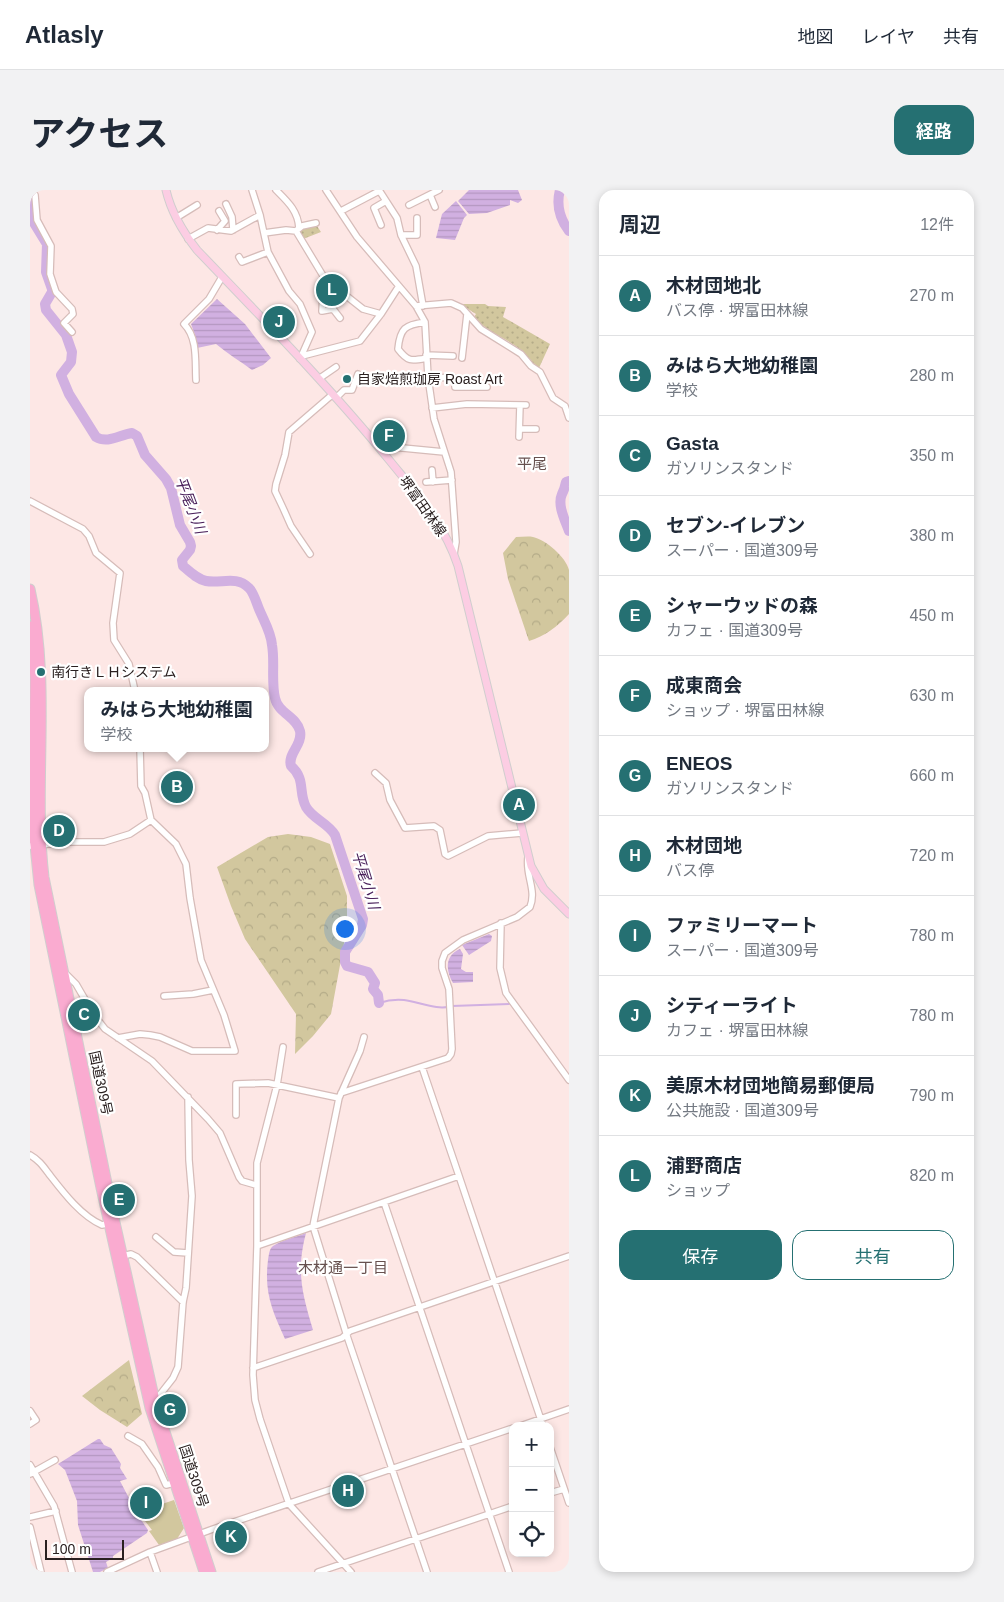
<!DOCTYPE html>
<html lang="ja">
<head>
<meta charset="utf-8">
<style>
  :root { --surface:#fff; --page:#f2f2f3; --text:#1f2937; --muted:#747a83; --line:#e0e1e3; --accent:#257072 }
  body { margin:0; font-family:Helvetica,"Noto Sans JP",sans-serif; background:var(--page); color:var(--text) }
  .controls { position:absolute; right:15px; bottom:15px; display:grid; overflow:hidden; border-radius:10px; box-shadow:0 2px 8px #0003 }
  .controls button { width:45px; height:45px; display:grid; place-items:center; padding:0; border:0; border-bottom:1px solid var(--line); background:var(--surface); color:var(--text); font:25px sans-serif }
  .scale { position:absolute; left:15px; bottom:12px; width:79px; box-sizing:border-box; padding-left:5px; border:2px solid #2a2020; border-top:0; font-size:14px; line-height:18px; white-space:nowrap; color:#2a2020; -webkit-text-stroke:4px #fff; paint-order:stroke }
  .you { position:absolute; left:314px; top:738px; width:18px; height:18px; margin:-12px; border:4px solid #fff; border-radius:50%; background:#1a73e8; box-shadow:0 0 0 8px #1a73e833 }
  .badge { display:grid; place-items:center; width:32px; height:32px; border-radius:50%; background:var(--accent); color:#fff; font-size:16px; font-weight:700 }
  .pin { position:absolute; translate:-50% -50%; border:2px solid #fff; box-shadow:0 1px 5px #0006 }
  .popup { position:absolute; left:54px; top:497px; width:185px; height:65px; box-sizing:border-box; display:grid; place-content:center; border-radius:10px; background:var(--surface); filter:drop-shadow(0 1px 4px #0005); font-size:16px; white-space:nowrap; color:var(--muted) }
  .popup b { font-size:19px; color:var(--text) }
  .popup::after { content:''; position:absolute; left:50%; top:100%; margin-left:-10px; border:10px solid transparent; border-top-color:var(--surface) }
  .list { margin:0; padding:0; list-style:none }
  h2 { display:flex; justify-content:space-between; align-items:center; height:65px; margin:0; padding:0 20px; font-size:21px }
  h2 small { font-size:16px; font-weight:400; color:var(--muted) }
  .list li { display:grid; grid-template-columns:32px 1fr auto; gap:15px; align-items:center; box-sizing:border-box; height:80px; padding:0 20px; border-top:1px solid var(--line) }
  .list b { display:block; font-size:19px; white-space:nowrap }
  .list p { margin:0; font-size:16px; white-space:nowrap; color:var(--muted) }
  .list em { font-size:16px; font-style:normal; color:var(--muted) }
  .actions { display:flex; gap:10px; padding:15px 20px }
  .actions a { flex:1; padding:11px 0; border:1px solid var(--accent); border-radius:15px; text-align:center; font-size:18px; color:var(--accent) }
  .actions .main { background:var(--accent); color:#fff }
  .icon { flex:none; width:28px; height:28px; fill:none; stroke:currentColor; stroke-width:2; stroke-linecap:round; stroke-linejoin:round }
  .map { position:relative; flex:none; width:539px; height:1382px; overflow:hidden; border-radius:15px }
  header { display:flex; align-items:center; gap:30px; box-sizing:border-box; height:70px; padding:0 25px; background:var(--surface); border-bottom:1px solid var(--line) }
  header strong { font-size:24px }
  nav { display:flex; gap:28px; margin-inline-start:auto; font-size:18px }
  .intro { display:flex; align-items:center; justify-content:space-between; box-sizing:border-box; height:120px; padding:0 30px }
  h1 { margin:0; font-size:35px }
  .button { padding:12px 22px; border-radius:15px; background:var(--accent); color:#fff; font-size:18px; font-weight:700 }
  main { display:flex; gap:30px; padding:0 30px }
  aside { flex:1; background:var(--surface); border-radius:15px; box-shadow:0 2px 8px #0003 }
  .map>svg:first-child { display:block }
  .green { fill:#d2c79e }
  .forest { fill:url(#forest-crowns) }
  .park { fill:url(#park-dots) }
  .water { fill:url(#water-rules) }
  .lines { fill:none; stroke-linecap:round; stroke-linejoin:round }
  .stream { stroke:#d1b0e1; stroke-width:2 }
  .river { stroke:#d1b0e1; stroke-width:10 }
  .minor-casing { stroke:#d6bcb9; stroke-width:8 }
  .major-casing { stroke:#d0cece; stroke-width:9 }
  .highway-casing { stroke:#d0cece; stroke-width:11 }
  .minor { stroke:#fff; stroke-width:5.5 }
  .major { stroke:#fccde3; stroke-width:7 }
  .highway { stroke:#faabd0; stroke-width:9 }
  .poi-dot { fill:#257072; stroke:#fff; stroke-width:2 }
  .labels { text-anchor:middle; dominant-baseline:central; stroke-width:4.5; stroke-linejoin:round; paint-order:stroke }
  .poi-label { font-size:14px; fill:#2a2020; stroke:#fff; text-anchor:start }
  .street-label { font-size:14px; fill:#2a2020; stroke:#fff }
  .neighbourhood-label { font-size:15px; fill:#67514f; stroke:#fff }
  .water-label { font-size:15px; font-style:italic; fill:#4a215b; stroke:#fff }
</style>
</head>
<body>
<header>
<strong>Atlasly</strong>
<nav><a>地図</a><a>レイヤ</a><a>共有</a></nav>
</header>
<div class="intro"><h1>アクセス</h1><a class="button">経路</a></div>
<main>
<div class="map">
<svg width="539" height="1382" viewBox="0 0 539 1382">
  <defs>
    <pattern id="forest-crowns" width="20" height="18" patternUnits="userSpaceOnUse" patternTransform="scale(1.25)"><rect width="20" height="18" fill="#d2c79e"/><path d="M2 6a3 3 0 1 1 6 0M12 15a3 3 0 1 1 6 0" fill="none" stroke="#b4ab88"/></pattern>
    <pattern id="park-dots" width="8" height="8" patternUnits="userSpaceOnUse" patternTransform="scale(1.25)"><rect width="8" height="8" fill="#d2c79e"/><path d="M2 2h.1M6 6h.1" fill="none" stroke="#b4ab88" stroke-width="1.8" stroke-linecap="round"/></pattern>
    <pattern id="water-rules" width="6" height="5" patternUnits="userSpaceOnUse" patternTransform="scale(1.25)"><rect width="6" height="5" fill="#d1b0e1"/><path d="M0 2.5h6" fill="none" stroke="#b497c1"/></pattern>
  </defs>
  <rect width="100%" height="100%" fill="#fde7e5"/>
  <path class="green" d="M144,1310L154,1338L147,1349L129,1355L119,1341L122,1340L108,1322Z"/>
  <path class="forest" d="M486,347C492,347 498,346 503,347C516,350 536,367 539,380V424C527,437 515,446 499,451L478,389L473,363Z
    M258,644L281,647L300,654L317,706V737L301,824L283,846L265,864L266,824L215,749L201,716L187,677L238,647Z
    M99,1170L112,1224L97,1237L70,1220L52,1206Z"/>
  <path class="park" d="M280,36H287L291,42L273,49L270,44V40Z
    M430,114H455L458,116L476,117L473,127L520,154L509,178C502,173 499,167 492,161C477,148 458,143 444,127L446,124Z"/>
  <path class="water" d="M439,0H488L492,10L488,13L480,10V15L457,23L439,24L428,11Z
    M426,11L437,25L434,28L425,50L406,48L412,24Z
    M187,109L215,134L241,168L233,175L222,180C210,171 198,164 186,154L167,158L165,145L161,134Z
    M459,744L462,746L461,751L439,765L432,755Z
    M430,759L433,764L431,779L436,782H443V792L423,793C416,781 414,766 430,759Z
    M276,1043C266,1081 272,1103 283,1140L255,1149C242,1120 234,1103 238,1070C239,1065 239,1059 243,1056C252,1050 266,1047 276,1043Z
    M68,1249H70L74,1255L81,1258L91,1274L90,1278L97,1289L90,1291L100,1310L99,1312L118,1340L117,1343L83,1366V1368L76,1372L78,1378L70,1382H63L48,1335L47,1311L35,1280L28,1274Z"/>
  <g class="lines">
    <path class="stream" d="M349,813C358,810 365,809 374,810C390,812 407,821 422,816L479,814"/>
    <path class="river" d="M530,0C526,15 530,29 539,41
      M0,4L4,33L17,54L16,82L22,99V102L15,114L16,120L36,145L42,162L41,172L31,185L39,204L66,247C78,254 89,245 102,243L107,246L115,265L136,289L141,298L150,335L160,352L161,356L160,360L152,370L153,376C160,382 167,389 176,391C191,394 206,385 219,398C224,403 226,412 229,419C234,431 241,442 242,455C245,472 241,491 245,508C248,523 267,527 270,541C273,555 257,564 261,576C276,589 268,602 276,617C283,629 298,633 305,645L333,729L332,735L315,762V772L317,776L338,782L345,793L343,799L348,805L349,813
      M539,291L536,292C535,297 534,300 532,304C527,315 535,330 539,341"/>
    <defs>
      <path id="minor" d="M0,0L5,5L7,30L21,56L20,84L26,102L42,119L43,124L34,133L42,142
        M222,0L230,25L238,62L259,101L270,114L282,142L270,169
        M246,0C258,12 268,21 269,38
        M296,0L327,47L386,116L395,132L398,187L404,229L421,282L426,352L424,364
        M349,0L367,28L371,45L386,76L393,116
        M400,5L405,17
        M196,14L202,27L203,40
        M379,15L409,0
        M311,21L349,1
        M146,28L167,15
        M351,35L344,18L356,11
        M187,40L195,31L189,21
        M267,40L272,36L286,33
        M234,43L256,40L266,41L295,89L333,119L351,124
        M371,45H387V28
        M158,49L178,38L201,41L230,25
        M209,67L212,72L238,62
        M299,92L293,103L292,121L303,119L310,128
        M386,116L421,113L432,118L451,139L491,164L501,176L510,182L523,208L535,216L539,228
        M395,132C375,135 370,138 368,159C378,172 381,171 397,168
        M396,165L423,166
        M272,166L330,151L351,124L369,96
        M432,168L437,124
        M398,187L425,188V197H457
        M290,188L306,177
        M166,190C165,172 168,148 154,134L179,109L192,87
        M306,208L314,200H322L328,184
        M402,218L437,214L496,215
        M490,239H506
        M489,247L490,215
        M345,253L349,252L352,256L414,262
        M402,280L403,292
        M396,292L422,290
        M0,311L53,339L59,346L66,363L90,383L83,433L84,450L99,474L105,501
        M280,364L261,336L253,318L245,301L246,294L255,265L259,242L303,204
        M345,583L356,593L360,610L375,638L404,636L410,640L415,664L418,666L458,646L492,643
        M0,656L38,652H74L100,644L121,630
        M471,733L470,778L476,803L539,890
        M34,782L46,794L64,825L75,839L122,871L178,929L190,943L209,987L212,991L226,995
        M134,806L163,804L183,800
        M334,847L330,861L309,908L283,1036L317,1146L397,1382
        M88,848L110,844L120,845L130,847L162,861H205L194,825L171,770L160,708L156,674L146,654L121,630L115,603L111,596L110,558
        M392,877L429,986
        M311,903L418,868L421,864L422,859L419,799L412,778V771L415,763L433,750L487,727L500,717C507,700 495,685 498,667
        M206,925V894L238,893L309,908
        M0,965C9,970 13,976 19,984C33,1002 51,1026 72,1035L81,1033
        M354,1012L479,1382
        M126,1047L144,1062L158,1063
        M227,1056V973L247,895L253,857
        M92,1066L101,1064L107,1067L153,1112
        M223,1178L312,1148L320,1141L539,1066
        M125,1211L143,1188L148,1177L153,1112L156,1098L162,1006L159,970L158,907
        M0,1221L6,1230L0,1234
        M490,1236L539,1219
        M98,1246L112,1254L128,1277L136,1295L144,1293
        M520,1257L539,1313
        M0,1275L24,1316L42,1382
        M0,1284L25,1270
        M520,1303L534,1299
        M0,1327L26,1321
        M0,1337L11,1382
        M120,1362L127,1382
        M77,1382L120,1362L183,1339L483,1238
        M288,1382L483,1316
        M321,1382L259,1314L230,1229L225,1210L223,1185L227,1056L429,986L513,1236"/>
      <path id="major" d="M136,0C141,22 153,42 167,60C233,129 300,197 360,271C386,303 415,335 428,376L501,676L514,699L539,724"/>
      <path id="highway" d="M0,399C22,494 3,592 14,687L85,1032L125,1211L181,1382
        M0,436L5,488L3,636L9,695L71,998L120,1218L174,1382"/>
    </defs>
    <use href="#minor" class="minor-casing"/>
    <use href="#major" class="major-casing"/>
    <use href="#highway" class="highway-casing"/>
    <use href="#minor" class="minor"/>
    <use href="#major" class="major"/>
    <use href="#highway" class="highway"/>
  </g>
  <g class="poi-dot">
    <circle cx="317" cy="189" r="5"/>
    <circle cx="11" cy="482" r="5"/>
  </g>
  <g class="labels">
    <g class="poi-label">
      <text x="327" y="189">自家焙煎珈房 Roast Art</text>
      <text x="21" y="482">南行きＬＨシステム</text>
    </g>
    <g class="street-label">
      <text transform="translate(393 316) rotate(55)">堺富田林線</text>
      <text transform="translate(71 893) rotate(78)">国道309号</text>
      <text transform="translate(164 1286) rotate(72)">国道309号</text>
    </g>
    <g class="neighbourhood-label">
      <text x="502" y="273">平尾</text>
      <text x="313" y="1077">木材通一丁目</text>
    </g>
    <g class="water-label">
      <text transform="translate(161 315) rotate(69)">平尾小川</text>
      <text transform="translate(336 690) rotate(73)">平尾小川</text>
    </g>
  </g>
</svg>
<div class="controls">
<button>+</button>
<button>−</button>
<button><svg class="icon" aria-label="locate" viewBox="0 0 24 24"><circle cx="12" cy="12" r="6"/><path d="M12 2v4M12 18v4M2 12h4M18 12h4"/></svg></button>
</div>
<div class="scale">100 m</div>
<div class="you"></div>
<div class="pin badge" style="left:489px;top:615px">A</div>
<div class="pin badge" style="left:147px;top:597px">B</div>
<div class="popup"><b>みはら大地幼稚園</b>学校</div>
<div class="pin badge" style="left:54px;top:825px">C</div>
<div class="pin badge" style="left:29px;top:641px">D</div>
<div class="pin badge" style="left:89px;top:1010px">E</div>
<div class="pin badge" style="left:359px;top:246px">F</div>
<div class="pin badge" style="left:140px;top:1220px">G</div>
<div class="pin badge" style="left:318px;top:1301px">H</div>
<div class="pin badge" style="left:116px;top:1313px">I</div>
<div class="pin badge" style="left:249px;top:132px">J</div>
<div class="pin badge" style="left:201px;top:1347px">K</div>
<div class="pin badge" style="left:302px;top:100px">L</div>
</div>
<aside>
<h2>周辺<small>12件</small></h2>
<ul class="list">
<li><span class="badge">A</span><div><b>木材団地北</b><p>バス停 · 堺富田林線</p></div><em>270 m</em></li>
<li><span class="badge">B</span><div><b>みはら大地幼稚園</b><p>学校</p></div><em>280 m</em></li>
<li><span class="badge">C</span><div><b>Gasta</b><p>ガソリンスタンド</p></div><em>350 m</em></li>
<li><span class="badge">D</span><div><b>セブン-イレブン</b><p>スーパー · 国道309号</p></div><em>380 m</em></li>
<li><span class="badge">E</span><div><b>シャーウッドの森</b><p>カフェ · 国道309号</p></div><em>450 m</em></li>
<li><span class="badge">F</span><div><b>成東商会</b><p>ショップ · 堺富田林線</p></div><em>630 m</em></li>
<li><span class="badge">G</span><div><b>ENEOS</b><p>ガソリンスタンド</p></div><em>660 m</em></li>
<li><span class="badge">H</span><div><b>木材団地</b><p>バス停</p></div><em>720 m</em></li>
<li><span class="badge">I</span><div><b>ファミリーマート</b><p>スーパー · 国道309号</p></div><em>780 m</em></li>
<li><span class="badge">J</span><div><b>シティーライト</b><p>カフェ · 堺富田林線</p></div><em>780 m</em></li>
<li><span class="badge">K</span><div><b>美原木材団地簡易郵便局</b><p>公共施設 · 国道309号</p></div><em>790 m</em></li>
<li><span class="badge">L</span><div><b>浦野商店</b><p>ショップ</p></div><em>820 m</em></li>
</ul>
<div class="actions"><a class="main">保存</a><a>共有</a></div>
</aside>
</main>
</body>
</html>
